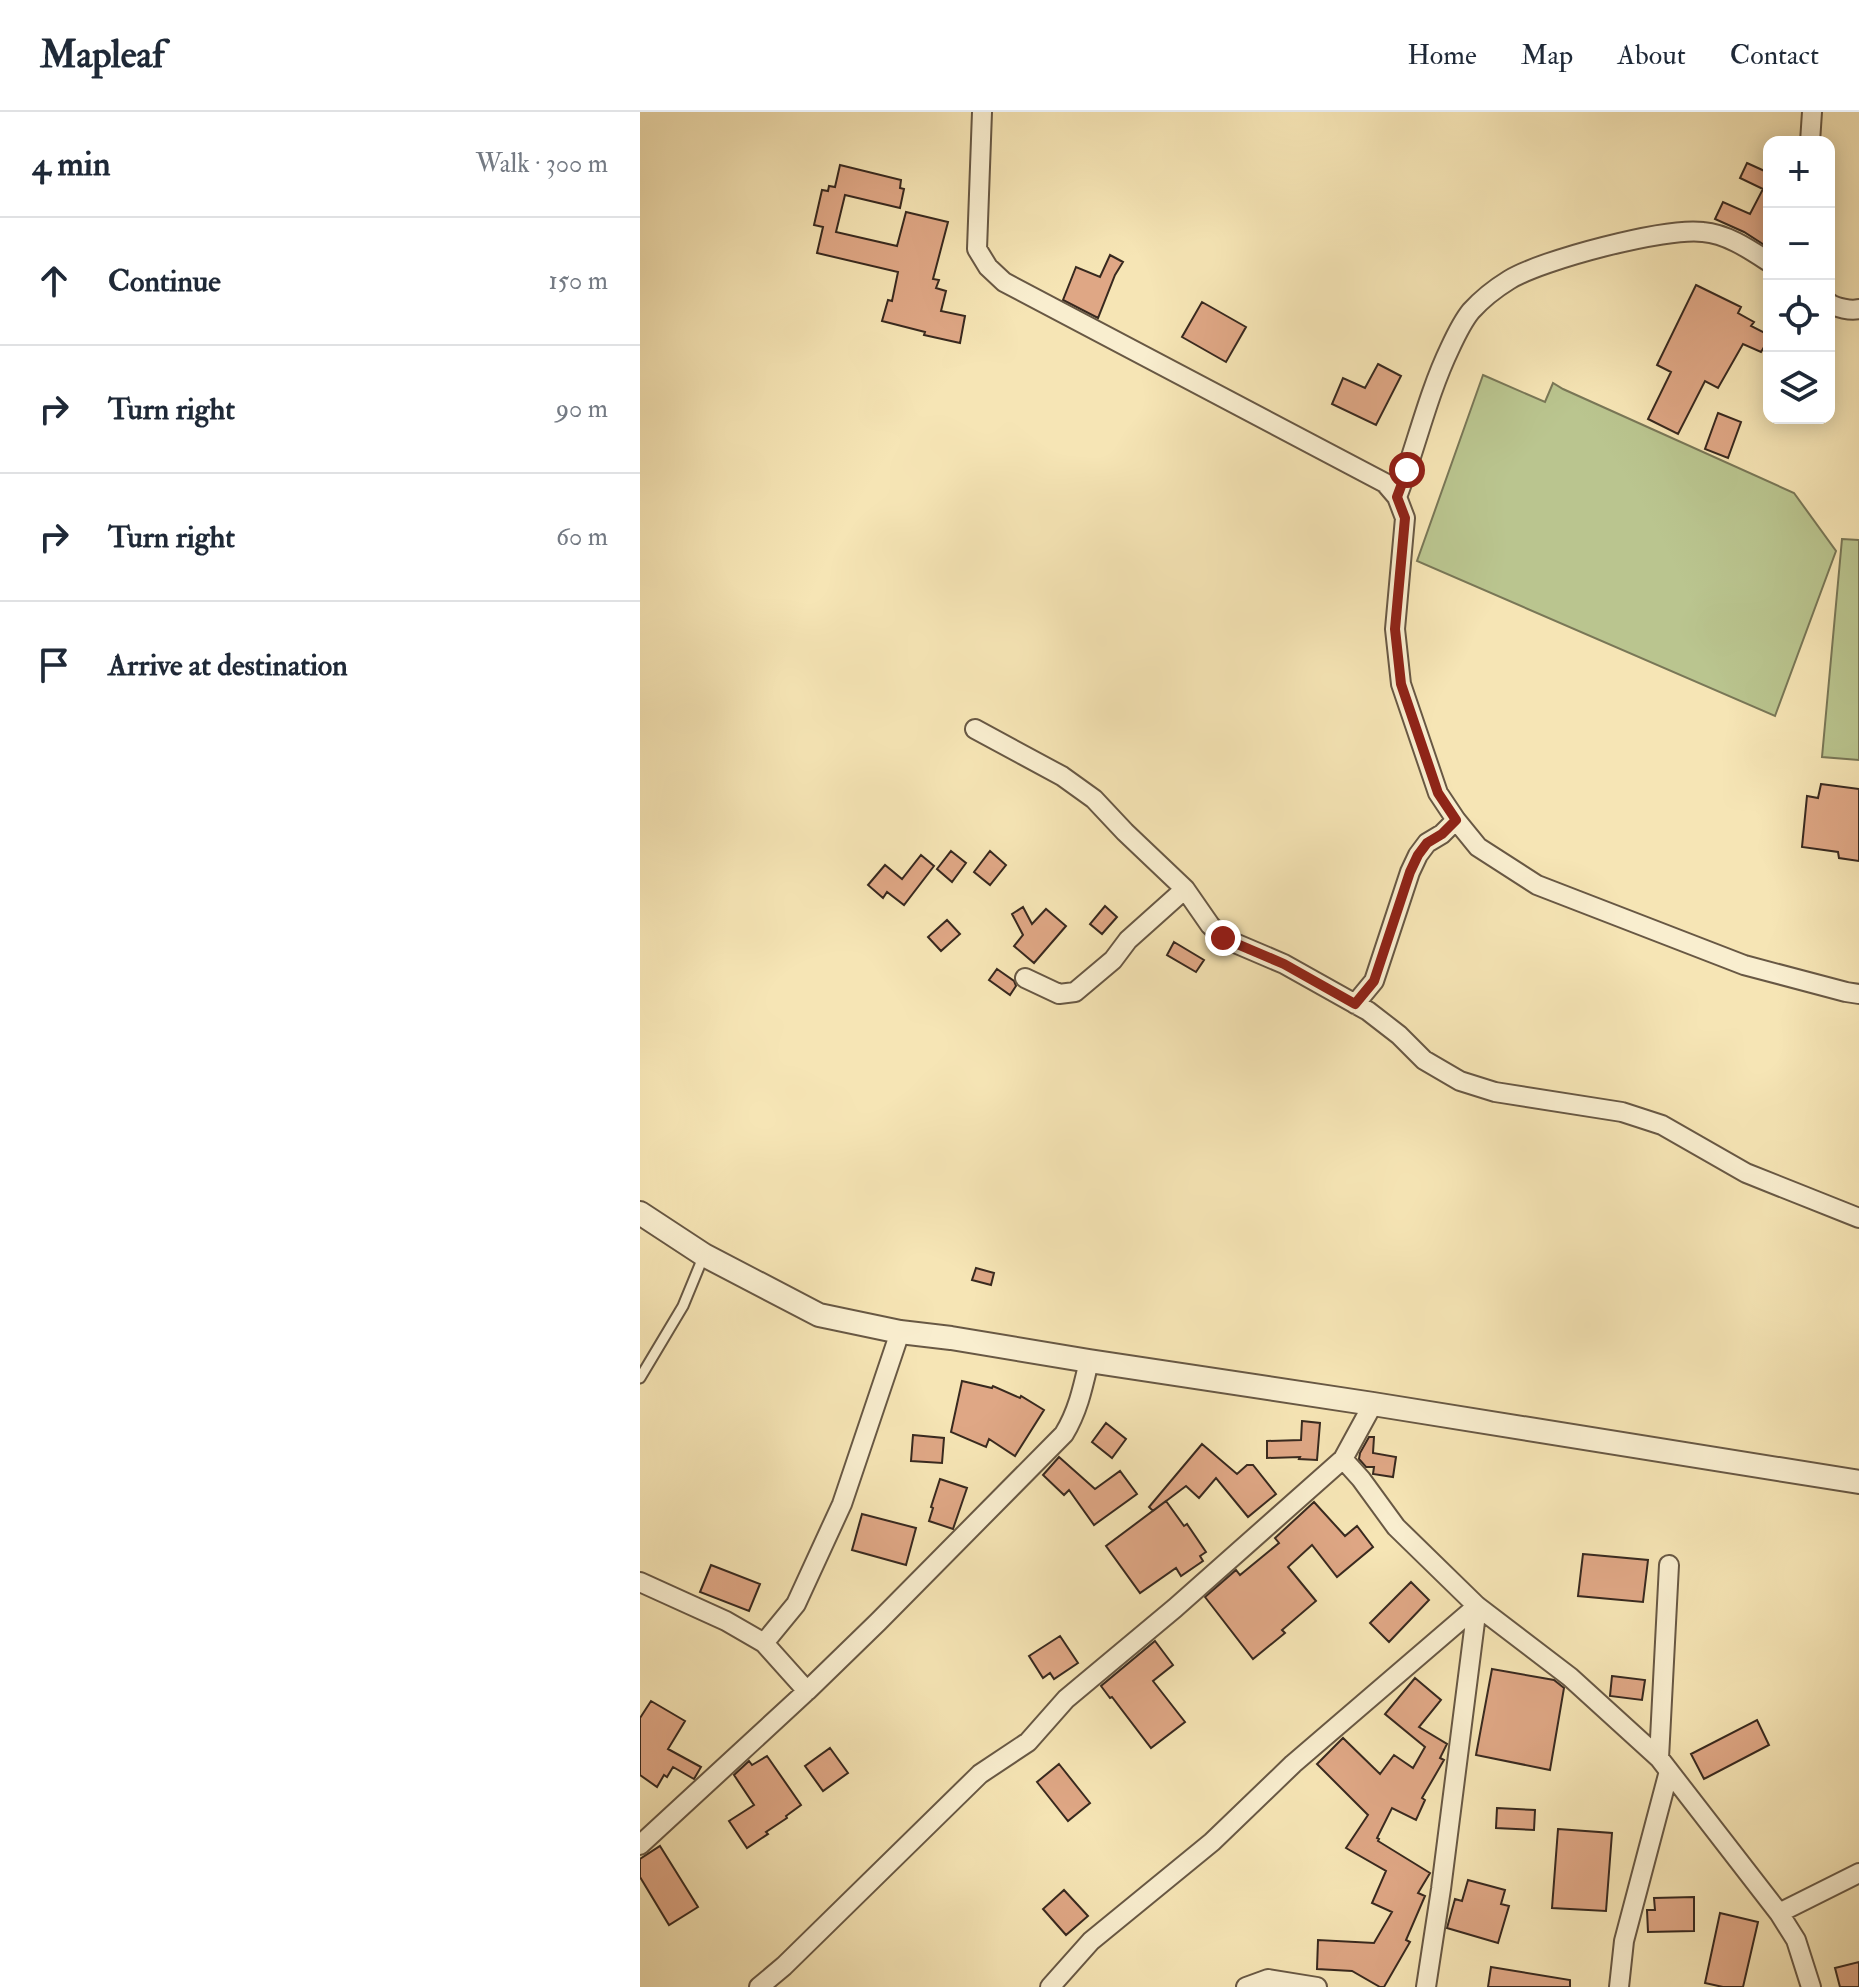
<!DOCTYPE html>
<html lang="en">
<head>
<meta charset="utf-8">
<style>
  :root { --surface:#fff; --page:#f2f2f3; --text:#1f2937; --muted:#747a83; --line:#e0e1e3 }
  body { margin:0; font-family:"IM FELL Double Pica",serif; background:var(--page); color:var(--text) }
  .controls { position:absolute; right:24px; top:24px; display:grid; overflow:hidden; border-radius:16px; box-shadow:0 4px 20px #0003 }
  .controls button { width:72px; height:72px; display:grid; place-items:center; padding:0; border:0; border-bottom:2px solid var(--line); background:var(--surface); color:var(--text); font:40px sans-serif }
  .stop { position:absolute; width:24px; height:24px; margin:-18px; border:6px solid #8f2418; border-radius:50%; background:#fff }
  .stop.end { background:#8f2418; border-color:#fff; box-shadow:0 2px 8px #0008 }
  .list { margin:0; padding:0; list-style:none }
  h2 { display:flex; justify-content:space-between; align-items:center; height:104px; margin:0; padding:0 32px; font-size:34px }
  h2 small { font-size:26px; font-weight:400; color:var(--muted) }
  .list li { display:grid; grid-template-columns:52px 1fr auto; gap:24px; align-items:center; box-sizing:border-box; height:128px; padding:0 32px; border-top:2px solid var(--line) }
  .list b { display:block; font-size:30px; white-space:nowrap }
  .list em { font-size:26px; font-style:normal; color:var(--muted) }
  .icon { flex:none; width:44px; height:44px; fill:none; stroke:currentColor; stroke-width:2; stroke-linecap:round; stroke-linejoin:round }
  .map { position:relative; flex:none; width:1219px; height:1875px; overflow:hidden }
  header { display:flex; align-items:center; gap:48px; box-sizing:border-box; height:112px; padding:0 40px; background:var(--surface); border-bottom:2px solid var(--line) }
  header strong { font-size:38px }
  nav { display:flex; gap:44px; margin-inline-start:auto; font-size:28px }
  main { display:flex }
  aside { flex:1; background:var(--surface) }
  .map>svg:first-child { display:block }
  .green { fill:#bac58f; stroke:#797757; stroke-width:2 }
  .building { fill:#dfa785; stroke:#38291f; stroke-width:2 }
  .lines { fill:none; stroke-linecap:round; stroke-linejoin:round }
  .service-casing { stroke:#685844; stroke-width:13 }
  .minor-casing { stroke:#685844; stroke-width:22 }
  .tertiary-casing { stroke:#685844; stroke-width:26 }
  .service { stroke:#f9eecf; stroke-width:9 }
  .minor { stroke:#f9eecf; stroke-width:18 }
  .tertiary { stroke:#f9eecf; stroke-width:22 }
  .route { stroke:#8f2418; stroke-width:10 }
</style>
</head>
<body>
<header>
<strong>Mapleaf</strong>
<nav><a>Home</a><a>Map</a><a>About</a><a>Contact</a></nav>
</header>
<main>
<aside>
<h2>4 min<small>Walk · 300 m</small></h2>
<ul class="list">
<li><svg class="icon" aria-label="ahead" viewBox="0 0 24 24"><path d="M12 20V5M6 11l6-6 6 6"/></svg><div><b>Continue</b></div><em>150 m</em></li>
<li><svg class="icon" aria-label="right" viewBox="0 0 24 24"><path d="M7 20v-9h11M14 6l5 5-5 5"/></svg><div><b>Turn right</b></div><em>90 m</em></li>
<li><svg class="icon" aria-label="right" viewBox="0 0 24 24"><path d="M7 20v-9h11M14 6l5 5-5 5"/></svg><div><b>Turn right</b></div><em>60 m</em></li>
<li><svg class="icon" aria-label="arrive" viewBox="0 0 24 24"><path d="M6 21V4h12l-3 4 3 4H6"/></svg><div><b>Arrive at destination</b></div></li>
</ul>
</aside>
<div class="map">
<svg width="1219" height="1875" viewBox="0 0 1219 1875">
  <rect width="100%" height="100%" fill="#f6e5b5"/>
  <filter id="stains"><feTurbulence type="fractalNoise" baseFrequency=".0025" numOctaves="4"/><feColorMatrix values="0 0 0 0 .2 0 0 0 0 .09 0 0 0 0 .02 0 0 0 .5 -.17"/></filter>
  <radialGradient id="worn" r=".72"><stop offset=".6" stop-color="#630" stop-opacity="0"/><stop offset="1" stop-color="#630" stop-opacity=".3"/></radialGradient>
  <path class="green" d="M843,263L905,290L913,271L923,277L1154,381L1196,439L1135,604L777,449Z
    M1202,427L1219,428V648L1182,645Z"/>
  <path class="building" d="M1107,51L1129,61V136L1104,120L1075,107L1083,90L1110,102L1123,77L1100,66Z
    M200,53L261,68L260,76L264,77L260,96L205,83L196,120L257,134L266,100L308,110L293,167L299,168L296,176L306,179L301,199L325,204L320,231L284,223L285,220L242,209L248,188L252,189L258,160L177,141L183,115L174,113L182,78L188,79L189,74L195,75Z
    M470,143L483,150L475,163L458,206L423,188L436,155L460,165Z
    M1056,173L1101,195L1098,201L1114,210L1111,214L1129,223V227L1121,240L1103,232L1078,276L1065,269L1038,322L1008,307L1031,260L1017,253Z
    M562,190L606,215L586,250L542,225Z
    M738,252L761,264L736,313L692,292L703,266L725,276Z
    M1078,301L1101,310L1088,346L1065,337Z
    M1181,672L1219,677V749L1199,746L1198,740L1162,735L1167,684L1178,686Z
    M311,739L326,751L312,770L297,757Z
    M350,739L366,753L350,773L334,760Z
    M281,743L294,754L264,793L247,780L243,786L228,773L245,753L262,767Z
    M465,794L477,805L462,822L450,812Z
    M383,795L392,812L406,797L426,814L394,851L374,834L383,823L372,802Z
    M307,808L320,822L301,839L288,825Z
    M534,830L564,848L556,860L527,843Z
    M357,857L374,869L376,874L370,883L349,868Z
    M336,1156L354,1161L351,1173L332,1168Z
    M322,1269L352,1276L353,1274L380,1286L381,1284L404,1298L375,1344L349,1327L346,1335L311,1320Z
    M662,1309L680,1311L677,1348L659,1347L660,1345L627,1346V1329L661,1328Z
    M466,1311L486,1327L472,1346L452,1330Z
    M273,1323L304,1326L302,1351L271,1349Z
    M729,1325H734L733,1341L756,1345L753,1365L733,1362L734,1355H726L719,1347L720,1341Z
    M562,1332L597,1362L607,1353H613L636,1382L608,1405L576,1366L559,1386L546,1374L513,1399L509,1395Z
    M419,1345L455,1377L480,1359L497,1382L454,1413L429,1378L424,1383L403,1363Z
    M300,1367L327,1376L313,1417L289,1409L293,1396L291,1395Z
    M526,1389L544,1414L547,1412L566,1440L560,1444L563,1449L541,1464L536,1456L500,1481L466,1434Z
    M674,1390L705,1424L717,1414L733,1435L697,1465L672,1433L648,1455L676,1489L642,1518L645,1521L613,1547L565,1485L596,1458L600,1463L639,1431L635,1426Z
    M222,1402L276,1416L266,1453L212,1438Z
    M943,1442L1008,1448L1003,1490L938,1484Z
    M71,1453L120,1472L109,1499L60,1480Z
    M771,1470L789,1488L749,1530L730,1511Z
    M420,1524L438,1551L414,1567L410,1561L403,1566L389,1544Z
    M515,1529L533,1553L513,1569L545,1610L511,1636L472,1585L470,1586L461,1574Z
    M852,1557L914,1568L924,1576L910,1658L836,1643Z
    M972,1564L1005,1568L1002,1588L970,1584Z
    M775,1566L801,1588L779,1615L807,1632L800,1646L804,1648L782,1686L785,1688L776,1708L752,1696L737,1726L739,1727L738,1729L790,1761L778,1781L785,1784L766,1828L770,1830L744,1875H740L712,1859L677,1857L678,1828L734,1831L752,1800L732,1791L746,1759L706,1736L728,1703L677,1652L703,1626L740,1662L754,1643L773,1656L785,1635L745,1602Z
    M11,1589L45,1609L28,1637L61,1655L54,1667L33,1655L27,1665L24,1663L17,1675L0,1663V1606Z
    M1117,1608L1129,1633L1064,1667L1051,1642Z
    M190,1636L208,1661L183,1679L165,1654Z
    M127,1644L161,1693L146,1704L147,1706L126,1720L128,1722L107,1736L89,1709L114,1693L94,1663L109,1649L112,1653Z
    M419,1652L450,1691L428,1709L397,1670Z
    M857,1696L895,1698L894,1718L856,1716Z
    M918,1717L972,1721L966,1799L912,1796Z
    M20,1734L58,1795L29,1813L0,1765V1747Z
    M828,1768L865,1778L861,1792L869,1794L858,1831L807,1816L815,1787L822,1789Z
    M424,1778L448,1804L426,1823L403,1797Z
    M1054,1785V1819L1008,1820L1007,1798H1015L1014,1786Z
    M1080,1801L1118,1810L1103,1875H1083L1065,1871Z
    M1219,1850V1875H1200L1195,1856Z
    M851,1855L930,1868V1875H848Z"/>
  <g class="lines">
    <defs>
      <path id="service" d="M0,1266L43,1194L64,1143"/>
      <path id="minor" d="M342,0L337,137L348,155L364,170L745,371L757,385L765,406L755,517L761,572L798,681L816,708L838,735L897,773L1104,853L1206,880L1219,882
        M1170,30L1172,0
        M1189,191C1196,196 1211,199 1219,197
        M757,385C776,336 787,284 810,236C816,223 822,210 831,199C841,188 856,176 869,168C901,148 1026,115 1063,120C1087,122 1109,137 1129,150
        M335,617L422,664L454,687L485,720L545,777L570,813L583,826L644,852L728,899L759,923L784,948L820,969L855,980L982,1000L1022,1013L1106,1061L1219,1106
        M385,866L419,882L435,880L473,848L488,828L545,777
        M715,892L734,869L770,760L778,743L787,731L802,722L816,708
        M703,1347L721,1367L756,1415L837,1494L930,1565L1019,1646L1139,1801L1156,1828L1171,1875
        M0,1470L86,1509L124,1531L167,1579
        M124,1531L156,1492L202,1392L260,1220
        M1019,1646L1029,1453
        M0,1733L167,1579L238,1510L424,1322C438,1299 443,1275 449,1249
        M1139,1801L1219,1761
        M119,1875L144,1854L340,1662L388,1630L426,1587L535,1496L703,1347L733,1292
        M410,1875L451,1829L572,1730L653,1652L837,1494
        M606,1875L628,1867L677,1875
        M786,1875L801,1777L837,1494
        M979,1875L984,1829L1029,1659"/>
      <path id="tertiary" d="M0,1101L64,1143L179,1203L260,1220L311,1226L449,1249L733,1292L1219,1370"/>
    </defs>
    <use href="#service" class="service-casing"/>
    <use href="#minor" class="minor-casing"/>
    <use href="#tertiary" class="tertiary-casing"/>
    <use href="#service" class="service"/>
    <use href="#minor" class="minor"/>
    <use href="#tertiary" class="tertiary"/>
  </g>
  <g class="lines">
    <path class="route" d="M583,826L644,852L715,892L734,869L770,760L778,743L787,731L802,722L816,708L798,681L761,572L755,517L765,406L757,385L767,358"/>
  </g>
  <rect width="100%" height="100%" filter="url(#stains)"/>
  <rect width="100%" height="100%" fill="url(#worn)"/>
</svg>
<div class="controls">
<button>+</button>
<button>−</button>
<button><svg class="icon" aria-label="locate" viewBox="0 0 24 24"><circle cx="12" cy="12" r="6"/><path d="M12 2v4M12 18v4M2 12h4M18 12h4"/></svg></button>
<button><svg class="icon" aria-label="layers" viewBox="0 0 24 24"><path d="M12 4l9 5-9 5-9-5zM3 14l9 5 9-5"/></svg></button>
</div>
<div class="stop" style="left:767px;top:358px"></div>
<div class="stop end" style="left:583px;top:826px"></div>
</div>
</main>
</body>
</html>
